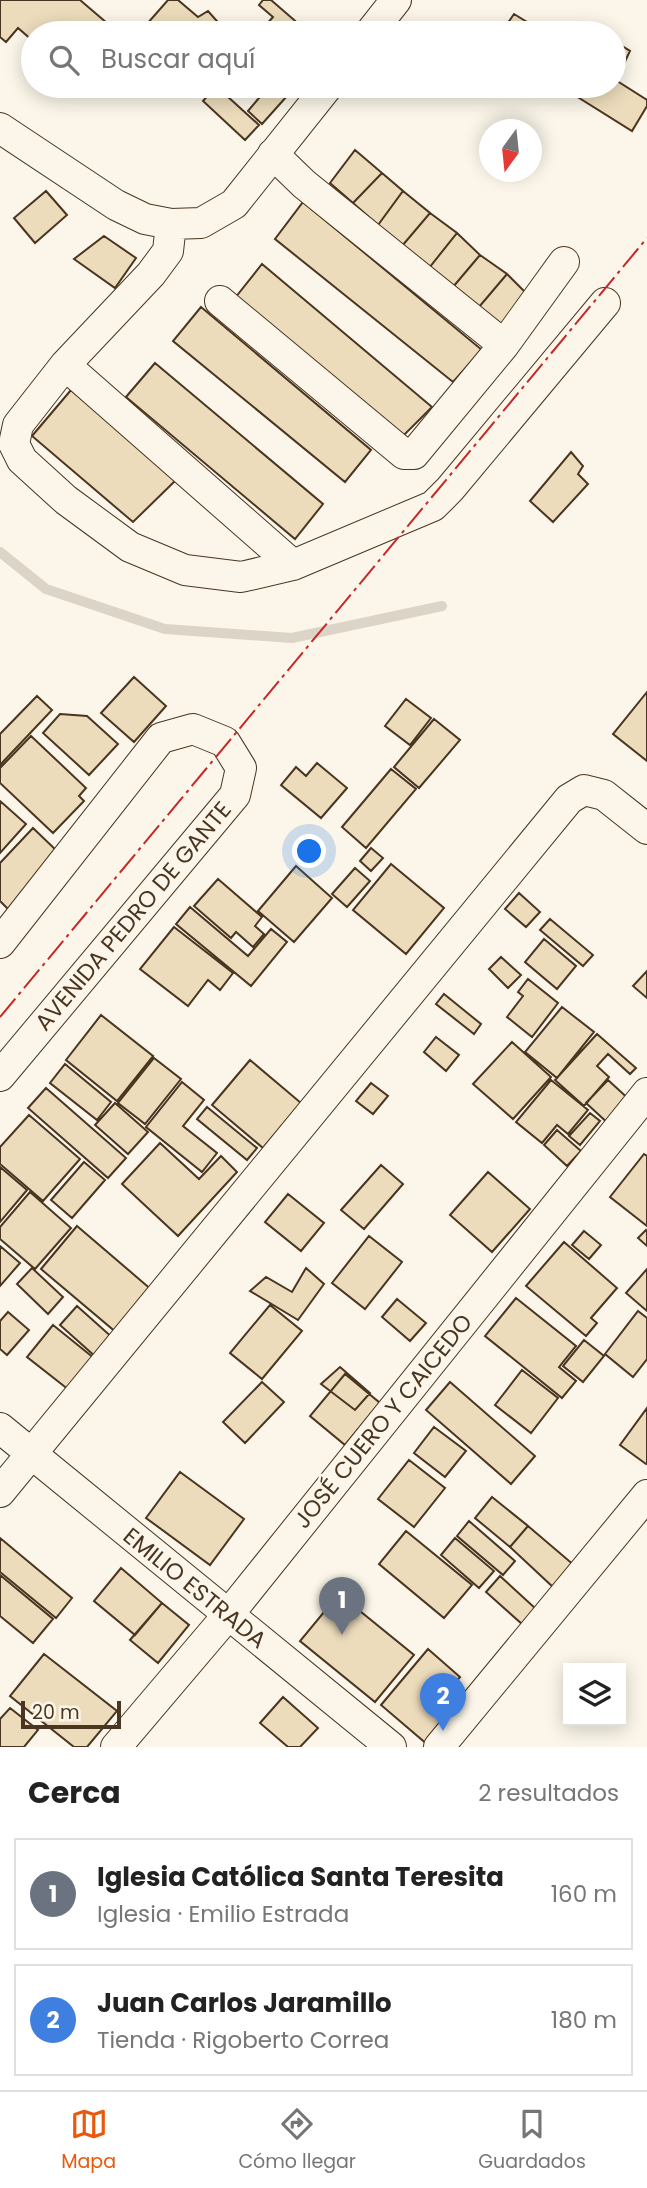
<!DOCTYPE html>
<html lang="es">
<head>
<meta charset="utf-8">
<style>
  :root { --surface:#fff; --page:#f2f2f2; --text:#222; --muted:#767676; --line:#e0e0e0; --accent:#ea580c }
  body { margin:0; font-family:Poppins,sans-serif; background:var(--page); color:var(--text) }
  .controls { position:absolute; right:21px; bottom:21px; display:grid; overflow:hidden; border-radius:0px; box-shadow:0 4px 18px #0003 }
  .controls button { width:63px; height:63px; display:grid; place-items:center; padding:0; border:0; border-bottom:2px solid var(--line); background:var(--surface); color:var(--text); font:35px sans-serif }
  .compass { position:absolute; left:479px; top:119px; width:63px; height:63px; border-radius:50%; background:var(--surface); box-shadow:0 4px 18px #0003; rotate:195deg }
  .scale { position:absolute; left:21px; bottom:18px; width:100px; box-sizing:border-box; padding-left:7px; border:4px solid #4a3520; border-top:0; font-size:19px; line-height:24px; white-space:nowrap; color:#4a3520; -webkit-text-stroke:5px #fbf6e9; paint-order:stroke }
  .you { position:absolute; left:310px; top:852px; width:24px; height:24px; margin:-18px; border:5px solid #fff; border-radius:50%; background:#1a73e8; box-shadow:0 0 0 10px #1a73e833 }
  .badge { display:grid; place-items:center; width:46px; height:46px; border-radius:50%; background:var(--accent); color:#fff; font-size:23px; font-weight:700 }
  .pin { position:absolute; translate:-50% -58px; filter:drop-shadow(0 2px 4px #0008) }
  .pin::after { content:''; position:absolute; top:37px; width:24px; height:21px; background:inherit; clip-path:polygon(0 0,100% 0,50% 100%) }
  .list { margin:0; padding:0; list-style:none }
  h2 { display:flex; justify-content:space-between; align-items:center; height:91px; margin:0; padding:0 28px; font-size:30px }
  h2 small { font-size:23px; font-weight:400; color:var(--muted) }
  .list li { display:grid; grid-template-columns:46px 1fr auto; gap:21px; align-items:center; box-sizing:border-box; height:112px; margin:0 14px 14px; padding:0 14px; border:2px solid var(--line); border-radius:0px }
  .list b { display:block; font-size:26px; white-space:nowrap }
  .list p { margin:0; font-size:23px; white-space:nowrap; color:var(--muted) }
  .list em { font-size:23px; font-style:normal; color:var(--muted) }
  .icon { flex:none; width:38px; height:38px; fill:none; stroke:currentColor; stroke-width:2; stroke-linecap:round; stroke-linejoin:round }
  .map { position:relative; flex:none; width:647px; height:1747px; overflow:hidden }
  .search { position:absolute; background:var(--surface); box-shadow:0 4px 18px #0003; left:21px; right:21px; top:21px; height:77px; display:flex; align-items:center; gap:18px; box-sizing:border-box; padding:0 24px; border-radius:38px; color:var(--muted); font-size:26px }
  .sheet { height:343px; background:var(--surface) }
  nav { display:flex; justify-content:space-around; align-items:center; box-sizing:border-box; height:98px; border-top:2px solid var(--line); background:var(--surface); font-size:19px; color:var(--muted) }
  nav a { display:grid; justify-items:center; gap:4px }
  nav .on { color:var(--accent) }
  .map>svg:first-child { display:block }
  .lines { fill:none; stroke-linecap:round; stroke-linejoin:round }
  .stream { stroke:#dcd4c6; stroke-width:10 }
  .building { fill:#ecdcbc; stroke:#4a3520; stroke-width:2 }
  .street-casing { stroke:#4a3520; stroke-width:32 }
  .street { stroke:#fbf6e9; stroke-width:30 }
  .power { stroke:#c62828; stroke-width:2; stroke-dasharray:24 5 3.5 5; stroke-linecap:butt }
  .labels { text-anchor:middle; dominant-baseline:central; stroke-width:5; stroke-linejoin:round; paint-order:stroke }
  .street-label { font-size:23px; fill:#4a3520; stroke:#fbf6e9 }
</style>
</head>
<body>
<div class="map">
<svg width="647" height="1747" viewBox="0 0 647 1747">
  <rect width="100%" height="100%" fill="#fbf6e9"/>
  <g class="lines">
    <path class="stream" d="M0,552L46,589L165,629L292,638L442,606"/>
  </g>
  <path class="building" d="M0,0H80L114,29L110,33H33V41L18,28L6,42L0,37Z
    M168,0H178L198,17L208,11L224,29L220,33H139Z
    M263,0H271L308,32L273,33L265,26L273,17L259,5Z
    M514,14L545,33H501Z
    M614,41L630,51L621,70L614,65Z
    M614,79L647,100V106L632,131L576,96L583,86H614Z
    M216,86L259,125L245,140L203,101Z
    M269,86H296L262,124L248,111Z
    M355,150L382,173L353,203L330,183Z
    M382,173L403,191L378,225L353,203Z
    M46,191L67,215L35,243L14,218Z
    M403,191L430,213L402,246L378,225Z
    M303,202L482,350L453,382L275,239Z
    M430,213L457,233L429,268L402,246Z
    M457,233L480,255L453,287L429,268Z
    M104,236L136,258L115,288L74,259Z
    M480,255L507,274L479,307L453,287Z
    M262,264L432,407L403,436L235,298Z
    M507,274L528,295L502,326L479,307Z
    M201,307L371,450L345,482L173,341Z
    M155,363L323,504L295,539L126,397Z
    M71,390L177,479L133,522L32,436Z
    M571,452L583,466L578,474L588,484L553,522L530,501Z
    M134,677L166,706L134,742L101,713Z
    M647,692V761L613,734Z
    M37,696L52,710L0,765V734Z
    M406,699L431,718L410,745L385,726Z
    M60,714L87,716L118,744L89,775L43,733Z
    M434,719L460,740L419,788L394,767Z
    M31,736L86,788L79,796L84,801L53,833L0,783V768Z
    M317,763L347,788L321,818L281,785L296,767L306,776Z
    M391,769L416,789L366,848L342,827Z
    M0,801L26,824L0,853Z
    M33,828L58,852L9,910L0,901V863Z
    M371,848L383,858L371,871L360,861Z
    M391,864L444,908L406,954L353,910Z
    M296,866L332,898L294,942L258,911Z
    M355,868L370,881L347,907L332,894Z
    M218,879L262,917L255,926L264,934L253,947L236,932L231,938L194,906Z
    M519,893L540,912L526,927L505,909Z
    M190,907L248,956L271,929L287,942L251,986L176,924Z
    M550,919L593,955L583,966L540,930Z
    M174,927L233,973L220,990L208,980L188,1006L140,969Z
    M544,939L576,966L557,989L525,962Z
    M501,957L521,975L508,988L489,969Z
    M647,971V998L633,986Z
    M528,979L558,1003L532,1037L507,1017L523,996L518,992Z
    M444,994L481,1024L474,1034L436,1004Z
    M562,1007L594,1032L557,1078L525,1052Z
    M101,1015L153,1056L117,1101L66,1060Z
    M597,1034L636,1068L630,1074L608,1054L597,1066L609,1077L584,1106L555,1080Z
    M436,1037L459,1055L446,1071L424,1052Z
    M512,1042L551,1077L513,1119L473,1084Z
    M154,1058L181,1079L145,1124L118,1103Z
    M250,1060L301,1103L263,1148L212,1105Z
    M65,1064L111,1102L97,1120L50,1083Z
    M551,1080L588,1110L568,1134L557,1125L542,1143L516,1122Z
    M608,1080L632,1102L610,1125L586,1103Z
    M182,1082L204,1100L183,1126L217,1153L202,1172L146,1127Z
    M371,1083L388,1096L373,1114L356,1101Z
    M46,1088L126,1158L108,1178L28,1108Z
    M115,1103L148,1132L128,1154L95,1125Z
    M207,1107L257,1148L247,1160L197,1119Z
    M590,1113L600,1121L580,1145L569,1136Z
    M29,1115L80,1159L43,1201L0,1164V1147Z
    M557,1130L581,1151L567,1166L544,1145Z
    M160,1143L199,1179L221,1156L237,1172L178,1236L122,1184Z
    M644,1154L647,1156V1226L610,1197Z
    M84,1162L105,1180L72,1218L51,1200Z
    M381,1165L403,1184L364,1229L341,1210Z
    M0,1167L27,1190L0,1222Z
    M488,1172L530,1209L492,1252L450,1215Z
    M30,1192L71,1228L35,1269L0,1239V1227Z
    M288,1194L324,1223L301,1251L265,1222Z
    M77,1226L153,1291L117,1333L41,1269Z
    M646,1230L647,1231V1246L638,1238Z
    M584,1231L601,1245L589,1259L572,1245Z
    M369,1236L402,1262L365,1309L332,1283Z
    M564,1242L617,1288L591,1318L597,1323L586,1336L526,1286Z
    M0,1246L20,1263L0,1286Z
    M32,1268L63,1297L48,1314L17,1284Z
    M306,1268L324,1284L298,1320L250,1291L266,1277L292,1292Z
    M647,1269V1311L626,1293Z
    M516,1298L576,1346L559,1367L576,1381L562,1398L485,1336Z
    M397,1299L426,1323L410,1341L382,1317Z
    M270,1305L302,1331L262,1379L230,1353Z
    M77,1306L114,1339L97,1358L60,1325Z
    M638,1311L647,1318V1359L633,1377L605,1354Z
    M8,1312L29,1330L7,1355L0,1349V1321Z
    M53,1325L100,1363L69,1390L27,1357Z
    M584,1340L604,1356L583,1382L563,1366Z
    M340,1367L370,1393L355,1410L321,1384Z
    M522,1370L558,1398L531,1433L495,1405Z
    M345,1374L380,1403L345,1445L310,1416Z
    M262,1382L284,1402L245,1443L223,1422Z
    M450,1382L535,1456L511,1484L426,1410Z
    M647,1408V1463L646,1464L620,1445Z
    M434,1427L466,1451L445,1477L414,1453Z
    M409,1460L445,1488L414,1527L378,1499Z
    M180,1472L244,1519L210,1565L146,1518Z
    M492,1497L528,1526L510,1547L475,1518Z
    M469,1521L515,1561L503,1575L457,1536Z
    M528,1526L575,1566L554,1588L510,1547Z
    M406,1531L472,1585L444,1618L379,1564Z
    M0,1538L72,1598L56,1618L0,1572Z
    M455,1538L494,1571L479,1588L441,1555Z
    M121,1568L162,1603L135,1635L94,1601Z
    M0,1575L53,1619L33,1643L0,1616Z
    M500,1576L536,1609L522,1624L486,1592Z
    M339,1594L414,1655L375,1702L300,1641Z
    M162,1603L189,1625L158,1663L130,1640Z
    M428,1649L460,1677L439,1701L454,1714L428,1745L381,1705Z
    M44,1654L117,1711L87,1747H74L10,1696Z
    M283,1697L318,1728L300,1747H288L260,1723Z
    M10,1708L38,1730L24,1747H0V1719Z"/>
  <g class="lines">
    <defs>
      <path id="street" d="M370,33L396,0
        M0,128L116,205L145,219L171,224L201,223L234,204L328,86
        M273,154L304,184L504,345
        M171,224L168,251L151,274L65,365L18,425L14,444L22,460L66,500L130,547L185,570L241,577L293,565L433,506L450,489L605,303
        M220,301L404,454H414L504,345L564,262
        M65,365L293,565
        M0,943L161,738L193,729L225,742L241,768L235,795L0,1076
        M0,1428L391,1747
        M0,1492L569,799L584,790L604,795L647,829
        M116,1747L228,1615L647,1093
        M439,1747L647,1495"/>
    </defs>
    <use href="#street" class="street-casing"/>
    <use href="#street" class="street"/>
    <path class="power" d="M0,1017L647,238"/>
  </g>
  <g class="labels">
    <g class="street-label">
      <text transform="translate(133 916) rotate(-50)">AVENIDA PEDRO DE GANTE</text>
      <text transform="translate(383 1421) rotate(-51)">JOSÉ CUERO Y CAICEDO</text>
      <text transform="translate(195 1588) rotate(39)">EMILIO ESTRADA</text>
    </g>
  </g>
</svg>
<div class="controls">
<button><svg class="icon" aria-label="layers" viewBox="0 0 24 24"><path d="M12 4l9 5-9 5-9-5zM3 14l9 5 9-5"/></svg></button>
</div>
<svg class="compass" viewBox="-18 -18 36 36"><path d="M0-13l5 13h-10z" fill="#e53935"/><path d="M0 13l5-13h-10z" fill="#767676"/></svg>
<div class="scale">20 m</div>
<div class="you"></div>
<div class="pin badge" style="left:342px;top:1635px;background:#6b7280">1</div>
<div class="pin badge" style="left:443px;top:1731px;background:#3f7fe0">2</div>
<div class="search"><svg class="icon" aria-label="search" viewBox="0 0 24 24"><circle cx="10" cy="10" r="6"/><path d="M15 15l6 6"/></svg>Buscar aquí</div>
</div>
<section class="sheet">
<h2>Cerca<small>2 resultados</small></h2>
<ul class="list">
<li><span class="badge" style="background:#6b7280">1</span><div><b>Iglesia Católica Santa Teresita</b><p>Iglesia · Emilio Estrada</p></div><em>160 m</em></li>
<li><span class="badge" style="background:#3f7fe0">2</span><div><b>Juan Carlos Jaramillo</b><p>Tienda · Rigoberto Correa</p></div><em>180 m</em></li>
</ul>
</section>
<nav>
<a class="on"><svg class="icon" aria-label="map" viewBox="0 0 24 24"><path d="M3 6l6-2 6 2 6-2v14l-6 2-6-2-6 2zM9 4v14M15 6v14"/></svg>Mapa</a>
<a><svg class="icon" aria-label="directions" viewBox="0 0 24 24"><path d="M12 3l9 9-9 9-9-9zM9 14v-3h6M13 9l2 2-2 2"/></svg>Cómo llegar</a>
<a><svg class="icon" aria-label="saved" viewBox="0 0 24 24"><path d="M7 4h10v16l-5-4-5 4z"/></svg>Guardados</a>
</nav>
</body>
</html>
